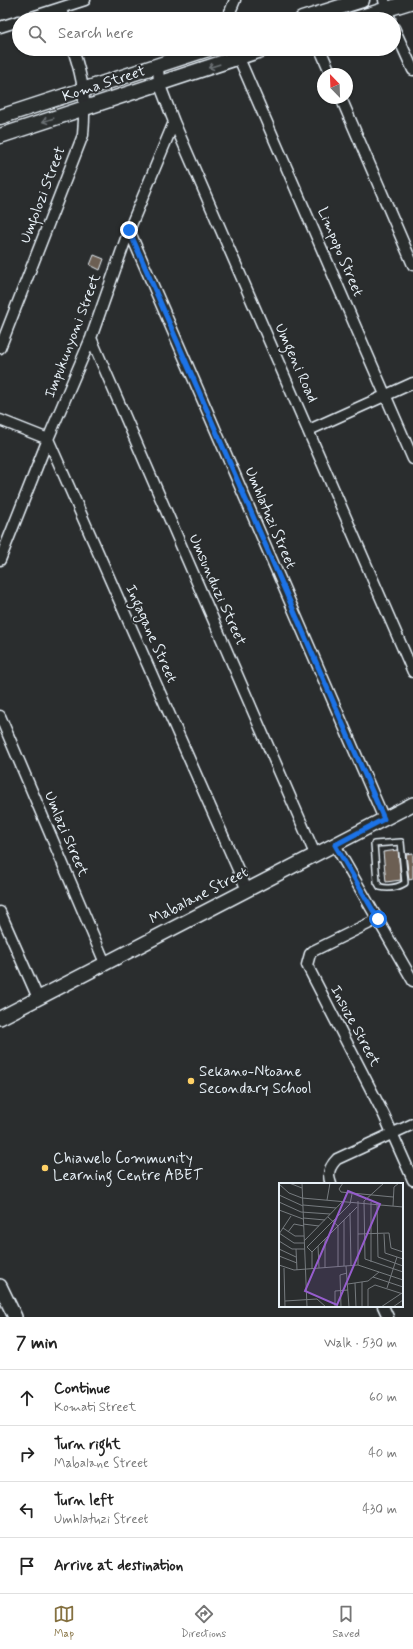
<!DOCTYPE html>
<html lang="en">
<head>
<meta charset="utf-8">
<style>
  :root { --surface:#fff; --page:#f6f6f6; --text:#222; --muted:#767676; --line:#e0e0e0; --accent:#857141 }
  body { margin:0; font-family:Mynerve,sans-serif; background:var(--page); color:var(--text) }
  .compass { position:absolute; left:317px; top:68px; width:36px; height:36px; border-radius:50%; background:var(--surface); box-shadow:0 1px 3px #0004; rotate:337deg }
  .stop { position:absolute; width:12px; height:12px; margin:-9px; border:3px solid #1a73e8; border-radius:50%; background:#fff }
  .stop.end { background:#1a73e8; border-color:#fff; box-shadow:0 1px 4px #0008 }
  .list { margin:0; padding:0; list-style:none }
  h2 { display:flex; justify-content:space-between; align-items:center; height:52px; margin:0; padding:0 16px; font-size:17px }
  h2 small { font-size:13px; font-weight:400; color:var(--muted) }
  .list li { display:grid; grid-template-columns:26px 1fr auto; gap:12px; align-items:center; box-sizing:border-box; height:56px; padding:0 16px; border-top:1px solid var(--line) }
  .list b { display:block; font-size:15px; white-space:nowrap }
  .list p { margin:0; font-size:13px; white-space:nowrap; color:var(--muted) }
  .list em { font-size:13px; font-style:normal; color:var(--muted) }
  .icon { flex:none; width:22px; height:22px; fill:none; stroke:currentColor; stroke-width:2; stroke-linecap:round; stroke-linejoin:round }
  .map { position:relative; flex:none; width:413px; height:1317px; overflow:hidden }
  .search { position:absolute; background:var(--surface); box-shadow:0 1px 3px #0004; left:12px; right:12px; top:12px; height:44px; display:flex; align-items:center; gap:10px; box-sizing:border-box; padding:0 14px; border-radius:22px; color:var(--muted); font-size:15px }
  .sheet { height:276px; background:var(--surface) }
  nav { display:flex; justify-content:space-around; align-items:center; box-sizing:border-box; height:56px; border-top:1px solid var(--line); background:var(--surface); font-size:11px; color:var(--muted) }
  nav a { display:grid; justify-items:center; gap:2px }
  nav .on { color:var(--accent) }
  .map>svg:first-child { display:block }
  .building { fill:#6c5e52; stroke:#e8f1f8 }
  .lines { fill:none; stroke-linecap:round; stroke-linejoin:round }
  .service-casing { stroke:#e8f1f8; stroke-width:8 }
  .minor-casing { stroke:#e8f1f8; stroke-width:13 }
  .tertiary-casing { stroke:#e8f1f8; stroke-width:16 }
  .secondary-casing { stroke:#e8f1f8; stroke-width:17 }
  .service { stroke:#2a2d2e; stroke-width:5 }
  .minor { stroke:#2a2d2e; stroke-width:10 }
  .tertiary { stroke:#2a2d2e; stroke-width:13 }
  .secondary { stroke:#2a2d2e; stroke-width:14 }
  .oneway { stroke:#6c7275 }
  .route { stroke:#1a73e8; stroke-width:5 }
  .poi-dot { fill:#ffd166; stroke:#2a2d2e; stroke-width:1.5 }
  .labels { text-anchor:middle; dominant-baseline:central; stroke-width:4; stroke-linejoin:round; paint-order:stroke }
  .street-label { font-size:15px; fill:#e8f1f8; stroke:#2a2d2e }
  .poi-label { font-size:15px; fill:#e8f1f8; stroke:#2a2d2e; text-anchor:start }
  .inset-road { fill:none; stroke:#767b7f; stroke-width:1 }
  .view { fill:#965dcd; fill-opacity:0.15; stroke:#965dcd; stroke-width:2 }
  .inset-edge { fill:none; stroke:#e8f1f8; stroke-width:2 }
</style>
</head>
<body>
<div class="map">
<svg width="413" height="1317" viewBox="0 0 413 1317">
  <rect width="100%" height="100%" fill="#2a2d2e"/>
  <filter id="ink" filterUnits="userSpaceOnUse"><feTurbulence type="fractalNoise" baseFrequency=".025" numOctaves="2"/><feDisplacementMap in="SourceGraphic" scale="8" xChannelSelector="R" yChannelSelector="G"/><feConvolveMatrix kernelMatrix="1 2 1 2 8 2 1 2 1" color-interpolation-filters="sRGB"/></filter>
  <g filter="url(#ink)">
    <path class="building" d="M94,255L104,259L100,270L90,265Z
      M398,850L401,880L386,882L383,852Z
      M413,853V879L409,880L406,854Z"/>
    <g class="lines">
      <defs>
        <path id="service" d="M401,842L405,883C397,888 389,889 380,887L377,882L374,844Z"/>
        <path id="minor" d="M384,0L386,9L390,19
          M61,8L64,19
          M26,19L85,0
          M227,19L235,0
          M0,27L19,21
          M394,28L413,70
          M235,49L413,459
          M320,49L331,74
          M158,66L159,83L174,122L413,672
          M341,98L413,265
          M129,230L384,819
          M91,338L315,854
          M0,348L83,135C86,99 84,83 73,49
          M0,420L48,439L247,890
          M309,430L413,383
          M0,560L48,439L91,338L129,230L174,122
          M0,716L105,963
          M335,845L413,981
          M0,912L38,998
          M378,919L313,951L310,954L307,965L384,1115L413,1180
          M331,1184C327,1174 329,1167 337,1159L413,1124
          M383,1306L388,1317"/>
        <path id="tertiary" d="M0,1018L413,804
          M0,1286L15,1317"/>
        <path id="secondary" d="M302,19L362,0
          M355,19L413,1
          M0,117L208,49
          M0,136L264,49"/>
      </defs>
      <use href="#service" class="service-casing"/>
      <use href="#minor" class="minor-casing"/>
      <use href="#tertiary" class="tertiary-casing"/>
      <use href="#secondary" class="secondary-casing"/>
      <use href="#service" class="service"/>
      <use href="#minor" class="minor"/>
      <use href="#tertiary" class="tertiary"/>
      <use href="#secondary" class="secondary"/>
    </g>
    <defs><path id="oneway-shaft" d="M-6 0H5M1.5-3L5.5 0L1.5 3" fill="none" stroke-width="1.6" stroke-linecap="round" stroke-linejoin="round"/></defs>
    <g class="oneway">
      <use href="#oneway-shaft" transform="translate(214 66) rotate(162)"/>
      <use href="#oneway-shaft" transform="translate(48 120) rotate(162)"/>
    </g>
  </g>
  <g class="lines" filter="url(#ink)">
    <path class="route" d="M129,230L384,819L335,845L378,919"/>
  </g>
  <g class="poi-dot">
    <circle cx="191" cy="1081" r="4"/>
    <circle cx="45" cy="1168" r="4"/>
  </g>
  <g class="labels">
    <g class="street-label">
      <text transform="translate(104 84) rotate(-18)">Koma Street</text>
      <text transform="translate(43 195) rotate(-69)">Umfolozi Street</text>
      <text transform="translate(340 252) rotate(67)">Limpopo Street</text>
      <text transform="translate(73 336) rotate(-69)">Impukunyoni Street</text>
      <text transform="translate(296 363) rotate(66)">Umgeni Road</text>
      <text transform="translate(270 518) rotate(67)">Umhlatuzi Street</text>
      <text transform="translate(217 590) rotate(66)">Umsunduzi Street</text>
      <text transform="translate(151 634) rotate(66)">Ingagane Street</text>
      <text transform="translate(66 834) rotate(67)">Umlazi Street</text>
      <text transform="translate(199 896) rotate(-27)">Mabalane Street</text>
      <text transform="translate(355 1026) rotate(62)">Insuze Street</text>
    </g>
    <g class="poi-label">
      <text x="199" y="1072">Sekano-Ntoane<tspan x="199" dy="17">Secondary School</tspan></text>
      <text x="53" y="1159">Chiawelo Community<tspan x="53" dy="17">Learning Centre ABET</tspan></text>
    </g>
  </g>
  <g transform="translate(279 1183)">
    <rect width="124" height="124" fill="#2a2d2e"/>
    <path class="inset-road" d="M10,0L23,5M23,0L28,124M64,0L60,6L62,9L114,14M105,0L85,18L86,76L124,89M0,1L10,10L23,15L124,24M0,12L24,23M48,17L51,0M0,19L22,29L51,31M92,19V79M98,20L99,74L124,83M24,22L57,25M114,23L115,4L120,0M0,27L24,36M71,30L72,83M49,34L59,43V84M24,35L46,37M65,37V83M24,41L40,43M4,45L16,53H25M9,49L15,41L25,43M0,50L15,60H25M0,51L12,33M79,51L110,50L112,65L124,69M105,51L106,70L124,76M0,58L13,66H26M25,58L65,17M39,63L40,85M28,64L71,21L73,11M28,64L33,69V86M0,66L17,74M17,66L18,87M33,69L78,24M0,73L18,80M0,82L15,87L79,82L124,97M79,82V18M67,83L70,124M5,85L6,124M46,85V56M94,94L124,104M83,99V124M76,100L77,124M69,101L89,98L100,89M108,105L118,74M6,118L38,116L47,124M56,124V108L69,107M62,124L61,92L68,90M89,124V106L96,102L124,111M102,124L123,110M114,124L124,117"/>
    <path class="view" d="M69,8L101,21L58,122L26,108Z"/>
    <rect width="124" height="124" class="inset-edge"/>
  </g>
</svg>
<svg class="compass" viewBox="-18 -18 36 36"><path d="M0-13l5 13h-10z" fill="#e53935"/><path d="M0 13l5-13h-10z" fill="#767676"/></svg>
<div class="stop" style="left:378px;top:919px"></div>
<div class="stop end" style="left:129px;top:230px"></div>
<div class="search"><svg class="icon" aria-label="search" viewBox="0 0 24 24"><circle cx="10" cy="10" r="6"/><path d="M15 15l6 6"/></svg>Search here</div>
</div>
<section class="sheet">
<h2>7 min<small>Walk · 530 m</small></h2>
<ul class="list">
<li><svg class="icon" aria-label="ahead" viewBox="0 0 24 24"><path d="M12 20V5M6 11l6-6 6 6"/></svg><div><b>Continue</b><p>Komati Street</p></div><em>60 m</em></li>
<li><svg class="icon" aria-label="right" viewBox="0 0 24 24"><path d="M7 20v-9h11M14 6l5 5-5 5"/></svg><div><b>Turn right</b><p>Mabalane Street</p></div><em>40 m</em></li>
<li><svg class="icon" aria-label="left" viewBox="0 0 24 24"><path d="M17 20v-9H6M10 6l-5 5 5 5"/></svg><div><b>Turn left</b><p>Umhlatuzi Street</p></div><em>430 m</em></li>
<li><svg class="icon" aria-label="arrive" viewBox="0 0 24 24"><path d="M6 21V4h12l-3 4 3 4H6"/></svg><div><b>Arrive at destination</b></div></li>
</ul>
</section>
<nav>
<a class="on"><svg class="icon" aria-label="map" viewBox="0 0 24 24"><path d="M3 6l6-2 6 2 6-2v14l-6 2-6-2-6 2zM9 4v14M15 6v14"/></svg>Map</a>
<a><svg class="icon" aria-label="directions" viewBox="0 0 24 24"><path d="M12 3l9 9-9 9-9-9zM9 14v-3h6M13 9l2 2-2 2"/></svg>Directions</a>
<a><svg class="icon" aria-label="saved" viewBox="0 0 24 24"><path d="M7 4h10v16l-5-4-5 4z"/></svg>Saved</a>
</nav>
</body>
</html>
